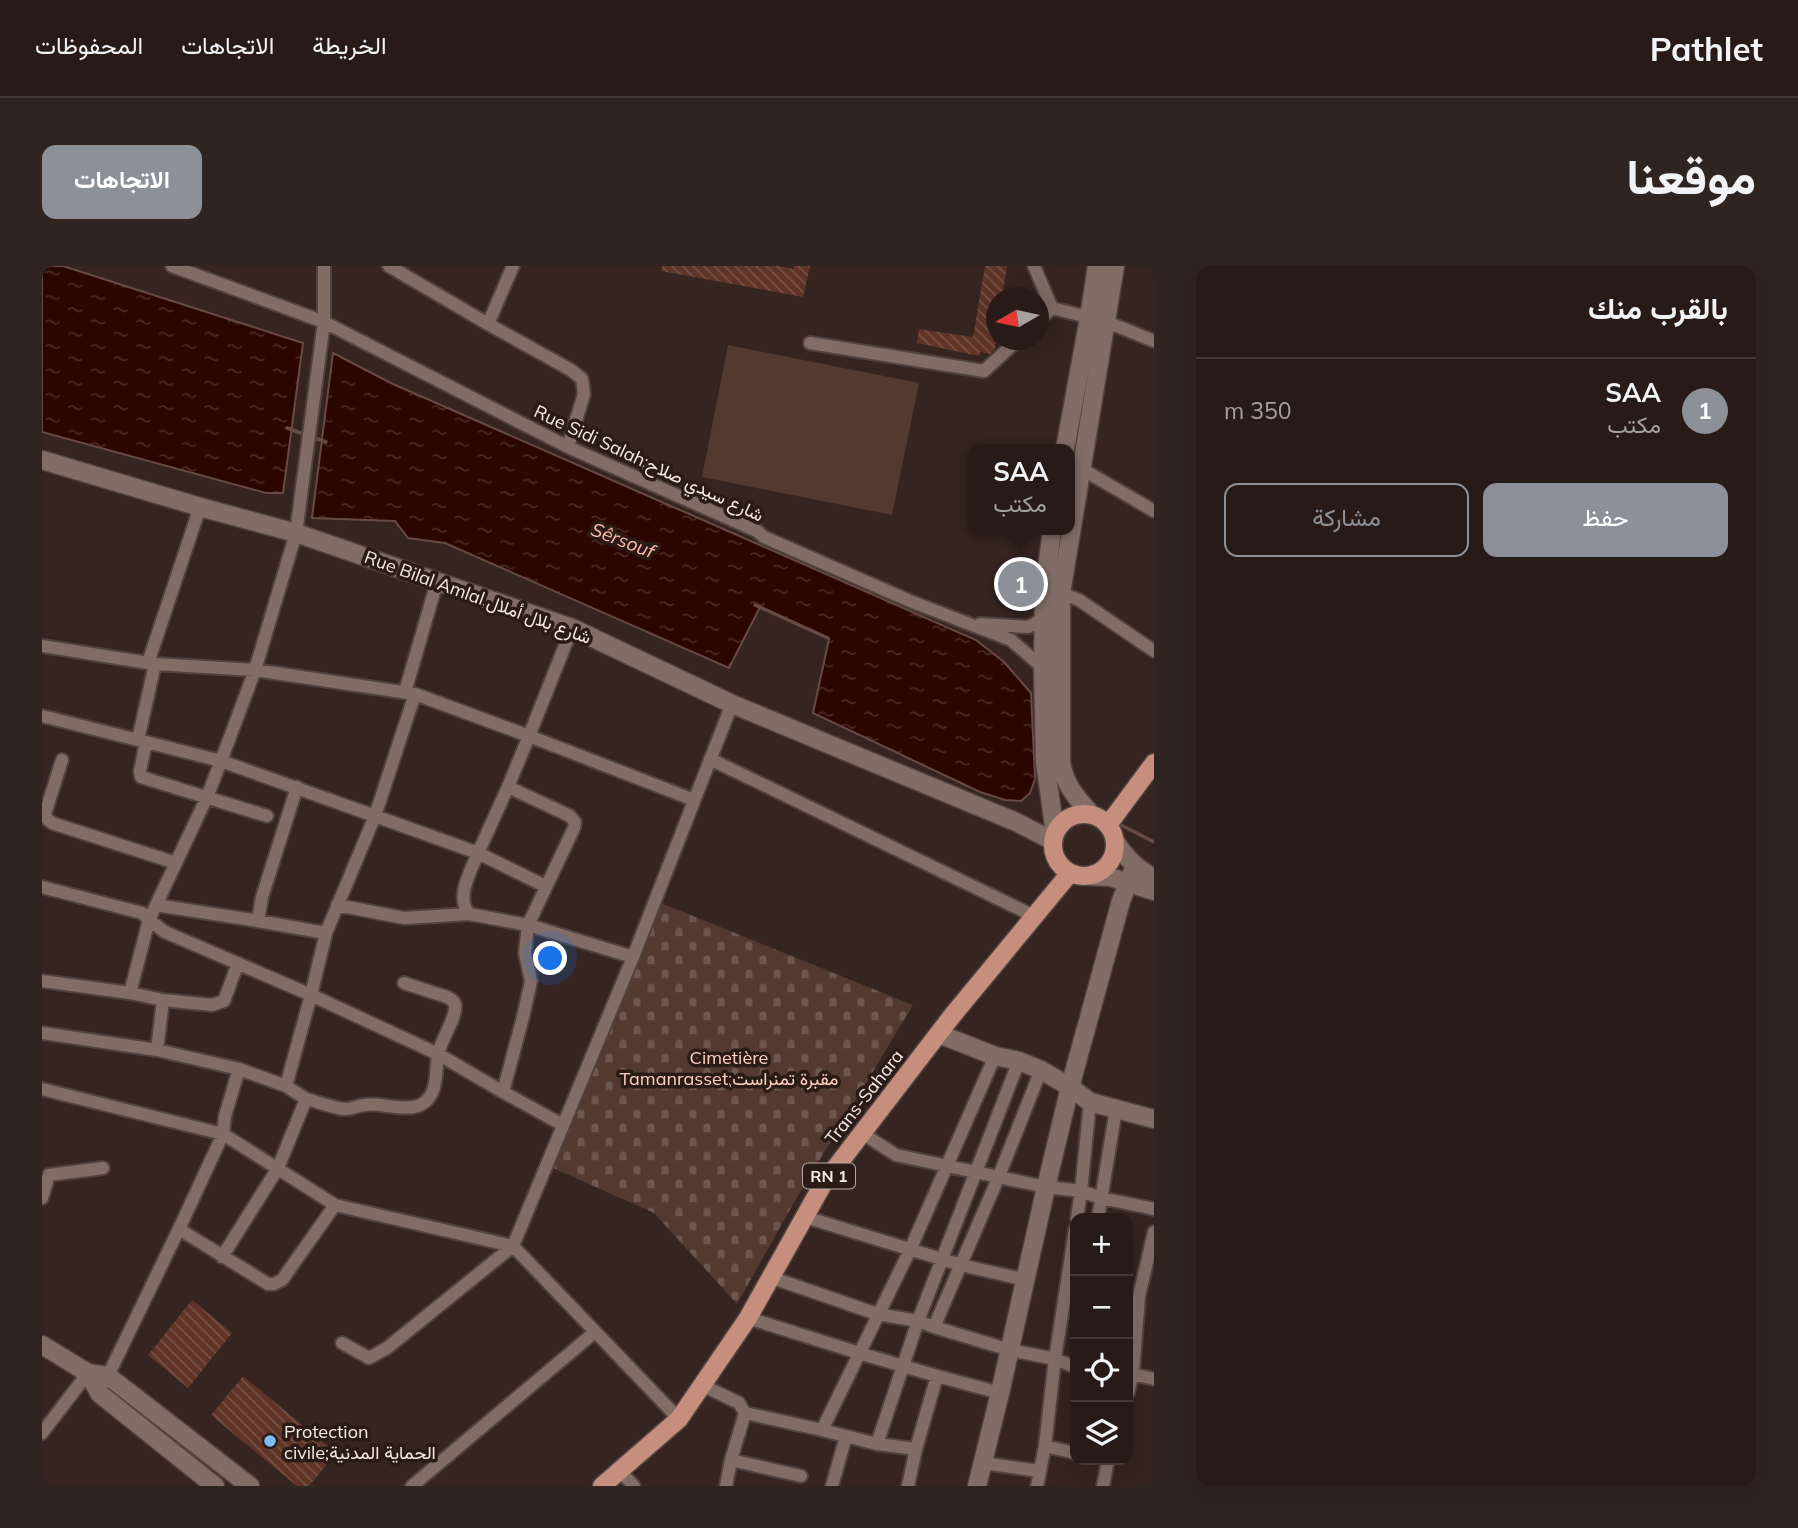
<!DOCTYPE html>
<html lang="ar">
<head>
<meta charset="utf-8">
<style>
  :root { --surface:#281b17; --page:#302420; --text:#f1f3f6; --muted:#a5a1a1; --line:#443936; --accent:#8c9099 }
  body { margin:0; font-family:Mulish,Vazirmatn,sans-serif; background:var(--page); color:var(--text); direction:rtl }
  .controls { position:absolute; right:21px; bottom:21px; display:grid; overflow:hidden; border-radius:14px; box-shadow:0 7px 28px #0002 }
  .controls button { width:63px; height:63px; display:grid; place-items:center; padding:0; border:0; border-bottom:2px solid var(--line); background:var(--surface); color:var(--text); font:35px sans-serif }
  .compass { position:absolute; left:944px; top:21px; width:63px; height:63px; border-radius:50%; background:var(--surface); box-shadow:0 7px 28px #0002; rotate:261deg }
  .you { position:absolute; left:509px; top:693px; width:24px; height:24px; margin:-18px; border:5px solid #fff; border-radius:50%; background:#1a73e8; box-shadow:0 0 0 10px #1a73e833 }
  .badge { display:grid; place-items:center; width:46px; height:46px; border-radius:50%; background:var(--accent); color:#fff; font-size:23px; font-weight:700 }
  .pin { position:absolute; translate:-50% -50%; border:4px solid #fff; box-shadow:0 2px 7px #0006 }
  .popup { position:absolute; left:925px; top:178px; width:108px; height:91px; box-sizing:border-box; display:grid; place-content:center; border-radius:14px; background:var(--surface); filter:drop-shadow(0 2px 5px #0005); font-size:23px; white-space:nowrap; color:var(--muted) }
  .popup b { font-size:26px; color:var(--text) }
  .popup::after { content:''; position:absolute; left:50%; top:100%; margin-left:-14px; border:14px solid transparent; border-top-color:var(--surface) }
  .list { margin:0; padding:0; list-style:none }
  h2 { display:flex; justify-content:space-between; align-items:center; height:91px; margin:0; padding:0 28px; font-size:30px }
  h2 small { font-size:23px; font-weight:400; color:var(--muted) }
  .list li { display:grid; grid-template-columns:46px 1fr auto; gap:21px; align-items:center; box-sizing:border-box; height:105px; padding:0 28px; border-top:2px solid var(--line) }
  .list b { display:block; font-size:26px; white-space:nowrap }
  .list p { margin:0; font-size:23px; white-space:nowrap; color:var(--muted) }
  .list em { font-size:23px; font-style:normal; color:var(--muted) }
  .actions { display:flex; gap:14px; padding:21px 28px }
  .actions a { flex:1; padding:16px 0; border:2px solid var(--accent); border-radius:14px; text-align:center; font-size:24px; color:var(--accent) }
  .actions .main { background:var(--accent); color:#fff }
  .icon { flex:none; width:38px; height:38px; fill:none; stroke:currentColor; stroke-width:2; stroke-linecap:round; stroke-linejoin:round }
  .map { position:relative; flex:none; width:1112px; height:1220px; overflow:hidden; direction:ltr; border-radius:14px }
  header { display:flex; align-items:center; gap:42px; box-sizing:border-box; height:98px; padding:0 35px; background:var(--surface); border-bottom:2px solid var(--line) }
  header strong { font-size:33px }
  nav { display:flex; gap:38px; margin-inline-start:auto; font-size:24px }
  .intro { display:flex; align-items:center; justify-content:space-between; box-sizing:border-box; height:168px; padding:0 42px }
  h1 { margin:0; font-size:49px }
  .button { padding:18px 32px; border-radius:14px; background:var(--accent); color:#fff; font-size:24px; font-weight:700 }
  main { display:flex; gap:42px; padding:0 42px }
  aside { flex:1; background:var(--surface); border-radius:14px; box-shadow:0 7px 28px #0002 }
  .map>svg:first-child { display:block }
  .cemetery { fill:url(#cemetery-stones) }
  .pitch { fill:#543931 }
  .water { fill:url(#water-ripples); stroke:#684a45; stroke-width:2 }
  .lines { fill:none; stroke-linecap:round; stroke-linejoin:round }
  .stream { stroke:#684a45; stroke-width:3.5 }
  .building { fill:url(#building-back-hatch) }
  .street-casing { stroke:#50423e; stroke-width:16 }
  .secondary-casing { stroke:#50423e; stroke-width:21 }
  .primary-casing { stroke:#50423e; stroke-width:21 }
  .street { stroke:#816d66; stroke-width:12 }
  .secondary { stroke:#816d66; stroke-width:18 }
  .primary { stroke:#c68f7d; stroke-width:18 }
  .poi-dot { fill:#7dbef9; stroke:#2b1b16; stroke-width:2.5 }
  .labels { text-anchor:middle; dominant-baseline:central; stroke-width:7; stroke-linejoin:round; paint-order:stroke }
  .shield { fill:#2b1b16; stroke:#b9aca8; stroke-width:2 }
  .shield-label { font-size:16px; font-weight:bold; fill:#f6eae6 }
  .street-label { font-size:18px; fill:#f6eae6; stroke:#2b1b16 }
  .park-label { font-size:18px; fill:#ffcfc1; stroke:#2b1b16 }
  .poi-label { font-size:18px; fill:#f6eae6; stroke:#2b1b16; text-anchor:start }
  .water-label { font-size:19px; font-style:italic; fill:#fcbdaa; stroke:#2b1b16 }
</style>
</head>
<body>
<header>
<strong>Pathlet</strong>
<nav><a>الخريطة</a><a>الاتجاهات</a><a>المحفوظات</a></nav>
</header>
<div class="intro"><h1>موقعنا</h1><a class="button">الاتجاهات</a></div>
<main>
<aside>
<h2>بالقرب منك<small></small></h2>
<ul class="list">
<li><span class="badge">1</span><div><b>SAA</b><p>مكتب</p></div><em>350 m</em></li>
</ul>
<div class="actions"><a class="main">حفظ</a><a>مشاركة</a></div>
</aside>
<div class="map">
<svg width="1112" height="1220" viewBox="0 0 1112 1220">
  <defs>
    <pattern id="cemetery-stones" width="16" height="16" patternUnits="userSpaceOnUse" patternTransform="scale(1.75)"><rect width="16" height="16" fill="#543931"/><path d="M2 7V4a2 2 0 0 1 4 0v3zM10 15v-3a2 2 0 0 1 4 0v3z" fill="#6d564f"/></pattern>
    <pattern id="water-ripples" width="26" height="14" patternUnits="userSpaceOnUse" patternTransform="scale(1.75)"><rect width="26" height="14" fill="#2b0500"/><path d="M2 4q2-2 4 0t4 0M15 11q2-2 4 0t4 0" fill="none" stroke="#4a2a25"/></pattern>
    <pattern id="building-back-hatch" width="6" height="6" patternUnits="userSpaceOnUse" patternTransform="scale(1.75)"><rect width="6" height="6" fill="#5f3427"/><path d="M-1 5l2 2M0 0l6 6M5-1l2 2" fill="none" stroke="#775246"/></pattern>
  </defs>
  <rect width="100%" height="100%" fill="#35241f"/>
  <path class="cemetery" d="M619,637L871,739L750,940L695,1038L612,947L511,902Z"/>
  <path class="pitch" d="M686,79L877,117L850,249L660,211Z"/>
  <path class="water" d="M0,0H21L261,77L241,227H224L0,166Z
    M291,87L351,118L934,374L962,396L989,427L993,513L988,527L979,535L963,534L938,526L771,447L787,373L718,341L687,402L403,277L366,272L353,255L270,252Z"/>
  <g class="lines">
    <path class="stream" d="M245,162L284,176
      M713,339L786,372
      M1075,557L1112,576"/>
  </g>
  <path class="building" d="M620,0H736L751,3L752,0H768L761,31L619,5Z
    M943,0H965L960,32H955V57L951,75L954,76L952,84L948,88L938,86L937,90L875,77L877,63L931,71Z
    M150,1034L190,1067L146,1122L106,1089Z
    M201,1110L294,1187L267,1220H255L169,1149Z"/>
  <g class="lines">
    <defs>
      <path id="street" d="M130,0L282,56V0
        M347,0L446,58L471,0
        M992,0L1010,42
        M1010,42L1065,56L1112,75
        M996,55L1010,42
        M446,58L529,104L540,113L542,128L526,181
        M768,77L942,105L976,74
        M1028,196L1112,245
        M1019,327L1037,334L1112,385
        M938,358L986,361L1001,353
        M530,362L487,470L652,534
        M0,380L113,398L213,404L179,495L333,550L373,428
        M106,397L158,241
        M113,398L96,474L179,495L165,531L107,654L123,666L269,729L244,820
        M363,426L395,316
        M0,450L96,474
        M104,476L98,505L99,511L225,550
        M668,493L992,650
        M20,494L3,548L5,553L10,557L134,597
        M255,521L220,631L216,655L284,667
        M466,521L528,550L533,556L532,562L486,659L483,687L489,715L481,751L461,826L521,859
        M503,620L436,587C429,605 413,631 427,648L486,659L591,691
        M0,621L100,647L107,654L88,727L0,715
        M114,639L216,655
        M295,639L362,652L427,648
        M121,734L170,739L182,735L196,697
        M0,767L115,784
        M999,804L957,910L892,1061L968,1084L1013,1093L1033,1101
        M0,823L181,868L293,939L471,980L345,1082L327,1092L300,1077
        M461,826L396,788L269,729L284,667L333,550L436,587L466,521L487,470L373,428L213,404L254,267L282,56L526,181L715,265L722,271L868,335L969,374L1001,402
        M264,833C276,836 288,841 301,843C309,844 314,840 322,839C338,836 365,847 380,838C397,828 393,805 396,789C398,775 416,750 413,738C411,734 409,733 405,731L362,717
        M820,867L854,889L1004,921L1039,925L1059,932L1112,943
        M0,932L7,909L61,902
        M763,951L919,999L984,1014
        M1035,952L1039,925L1048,836
        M1056,952L1074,843
        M137,963L226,1018H232L240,1014L293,939
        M180,991L236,902L264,833L244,820L197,803
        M728,1011L835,1048L876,1055L835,1178
        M706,1052L817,1087L895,1110
        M892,1061L876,1055L977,795
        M1086,1107L1112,1113
        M63,1116L137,963L181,868L183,850L197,803L115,784L121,734L88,727
        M660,1119L697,1137L703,1147L689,1194L684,1220
        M1086,1127L1091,1107L1097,1030L1112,966
        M703,1147L780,1164
        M637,1153L471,980L591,691L690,438
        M0,1167L46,1107
        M1003,1180L1033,1187
        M874,1183L835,1178L780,1164L868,984L953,790
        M689,1194L759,1210
        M941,1197L997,1205
        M577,1204L592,1220
        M370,1220L553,1066
        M790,1220L804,1170
        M866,1220L874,1183L895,1110L958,1127
        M995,1220L1003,1180L1013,1093L1033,964
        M1061,1220L1066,1194"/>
      <path id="secondary" d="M1023,183L1047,52L1055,0
        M0,194L158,241L254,267L530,362L690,438L974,556L1011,575
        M1010,264L1002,326L1001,402L1003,496L1013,567
        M1050,549C1034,531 1023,520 1019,496V327L1073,0
        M1073,575C1083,591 1094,603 1112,612
        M1047,610L1068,611L1112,625
        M897,768L953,790L977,795L999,804L1028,821L1048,836L1112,853
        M0,1079L46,1107L66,1110L208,1220
        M46,1107L58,1128L173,1220
        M935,1220L958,1127L1004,921L1028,821L1079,635L1093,600"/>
      <path id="primary" d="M1011 579a31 31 0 1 1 62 0a31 31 0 1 1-62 0Z
        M1066,559L1112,497
        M560,1220L637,1153L706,1052L781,918L910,750L1028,607"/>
    </defs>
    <use href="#street" class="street-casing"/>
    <use href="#secondary" class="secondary-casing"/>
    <use href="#primary" class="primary-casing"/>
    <use href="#street" class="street"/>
    <use href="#secondary" class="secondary"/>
    <use href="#primary" class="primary"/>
  </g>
  <circle class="poi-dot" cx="228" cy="1175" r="7"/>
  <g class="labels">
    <rect class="shield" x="761" y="897.5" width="52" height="25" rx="5"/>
    <g class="shield-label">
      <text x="787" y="910">RN 1</text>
    </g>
    <g class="street-label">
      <text transform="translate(607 197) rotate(25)">Rue Sidi Salah;شارع سيدي صلاح</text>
      <text transform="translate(436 331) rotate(20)">Rue Bilal Amlal,شارع بلال أملال</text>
      <text transform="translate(822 831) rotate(-52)">Trans-Sahara</text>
    </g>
    <g class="park-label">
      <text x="687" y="791">Cimetière<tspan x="687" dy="21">Tamanrasset;مقبرة تمنراست</tspan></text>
    </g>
    <g class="poi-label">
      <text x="242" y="1165">Protection<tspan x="242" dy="21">civile;الحماية المدنية</tspan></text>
    </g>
    <g class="water-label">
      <text transform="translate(581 274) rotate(21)">Sêrsouf</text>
    </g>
  </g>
</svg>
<div class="controls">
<button>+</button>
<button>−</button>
<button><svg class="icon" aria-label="locate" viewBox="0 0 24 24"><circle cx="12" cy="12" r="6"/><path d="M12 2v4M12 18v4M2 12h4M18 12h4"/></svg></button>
<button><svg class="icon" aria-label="layers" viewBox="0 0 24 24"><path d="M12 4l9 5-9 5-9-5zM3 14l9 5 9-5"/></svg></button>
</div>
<svg class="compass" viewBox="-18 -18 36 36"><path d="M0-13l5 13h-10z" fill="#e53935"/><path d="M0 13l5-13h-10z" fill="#a5a1a1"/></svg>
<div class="you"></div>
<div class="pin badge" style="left:979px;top:318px">1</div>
<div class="popup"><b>SAA</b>مكتب</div>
</div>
</main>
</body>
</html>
